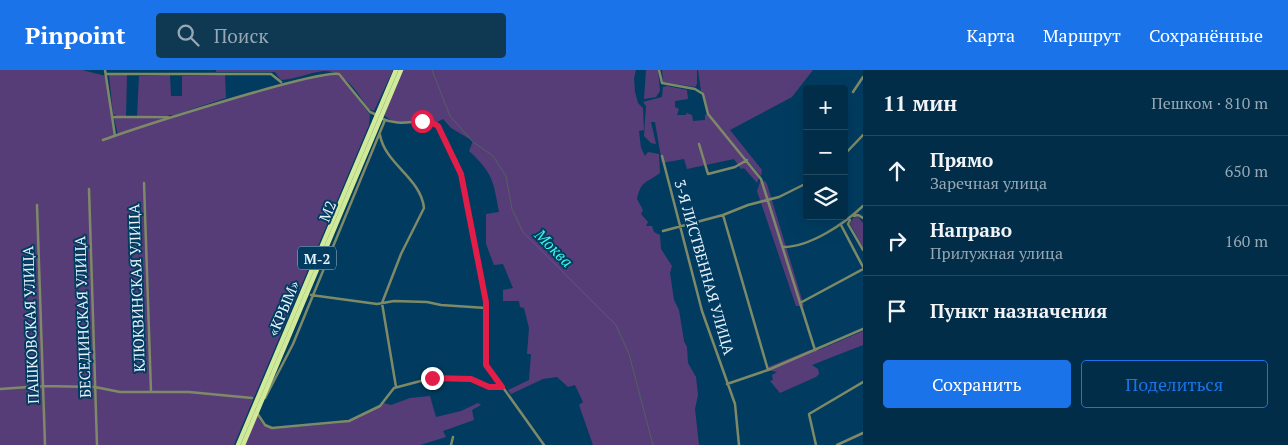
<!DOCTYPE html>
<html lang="ru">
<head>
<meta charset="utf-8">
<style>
  :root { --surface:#012d48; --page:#0f3952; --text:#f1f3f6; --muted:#96a8b4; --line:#234960; --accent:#1a73e8 }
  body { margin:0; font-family:"PT Serif",serif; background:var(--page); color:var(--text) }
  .controls { position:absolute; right:15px; top:15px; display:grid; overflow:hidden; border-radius:5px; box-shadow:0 5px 20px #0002 }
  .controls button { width:45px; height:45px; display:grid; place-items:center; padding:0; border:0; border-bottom:1px solid var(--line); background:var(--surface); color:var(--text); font:25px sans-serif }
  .stop { position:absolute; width:15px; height:15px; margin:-11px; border:4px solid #e11d48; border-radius:50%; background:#fff }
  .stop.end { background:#e11d48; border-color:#fff; box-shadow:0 1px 5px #0008 }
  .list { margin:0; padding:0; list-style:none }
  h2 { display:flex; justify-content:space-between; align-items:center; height:65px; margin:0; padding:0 20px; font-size:21px }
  h2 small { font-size:16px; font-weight:400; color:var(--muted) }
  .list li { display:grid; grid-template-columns:32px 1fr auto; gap:15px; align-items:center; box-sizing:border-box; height:70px; padding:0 20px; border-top:1px solid var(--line) }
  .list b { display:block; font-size:19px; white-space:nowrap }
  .list p { margin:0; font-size:16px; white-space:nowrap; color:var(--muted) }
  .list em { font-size:16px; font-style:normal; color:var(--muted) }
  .actions { display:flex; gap:10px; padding:15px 20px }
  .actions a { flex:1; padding:11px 0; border:1px solid var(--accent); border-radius:5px; text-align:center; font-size:18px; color:var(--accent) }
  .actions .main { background:var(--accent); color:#fff }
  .icon { flex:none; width:28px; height:28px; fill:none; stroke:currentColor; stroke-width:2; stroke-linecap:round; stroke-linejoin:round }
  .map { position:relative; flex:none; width:863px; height:375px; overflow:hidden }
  header { display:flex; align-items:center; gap:30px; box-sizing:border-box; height:70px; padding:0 25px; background:var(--accent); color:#fff }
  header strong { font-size:24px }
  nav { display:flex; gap:28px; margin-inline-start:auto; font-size:18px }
  .search { width:350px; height:45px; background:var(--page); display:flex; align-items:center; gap:12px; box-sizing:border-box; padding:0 18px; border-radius:5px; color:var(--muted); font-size:19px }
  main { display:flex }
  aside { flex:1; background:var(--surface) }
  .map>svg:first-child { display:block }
  .green { fill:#573d77 }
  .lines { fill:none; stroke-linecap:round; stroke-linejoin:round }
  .stream { stroke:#526062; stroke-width:1 }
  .minor { stroke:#7e8a67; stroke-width:2.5 }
  .trunk { stroke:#d0ea99; stroke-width:4.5 }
  .route { stroke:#e11d48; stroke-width:6 }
  .labels { text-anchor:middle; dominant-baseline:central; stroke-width:4; stroke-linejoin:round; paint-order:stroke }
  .shield { fill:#013c60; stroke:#a3bbcc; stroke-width:1 }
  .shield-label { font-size:14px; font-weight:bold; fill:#e8f2fb }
  .street-label { font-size:15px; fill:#e8f2fb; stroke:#013c60 }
  .water-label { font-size:16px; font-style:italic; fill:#3bf6e1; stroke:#013c60 }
</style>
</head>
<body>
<header>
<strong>Pinpoint</strong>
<div class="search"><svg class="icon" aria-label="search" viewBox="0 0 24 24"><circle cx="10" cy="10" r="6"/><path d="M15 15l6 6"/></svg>Поиск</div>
<nav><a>Карта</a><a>Маршрут</a><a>Сохранённые</a></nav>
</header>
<main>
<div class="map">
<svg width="863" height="375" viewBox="0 0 863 375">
  <rect width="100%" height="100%" fill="#013c60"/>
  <path class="green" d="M0,0H82L106,6L114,65L283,13L330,3L338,5L347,14L370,45L369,55L234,375H0Z
    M216,0H393L374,41L369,39C358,24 345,0 323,1C309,3 295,9 281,10L275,2H216Z
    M400,0H636L634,8L635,22L638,33L643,38L644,60L639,61L641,78L645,86L648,82L659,84L660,103C647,113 641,110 637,129L643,140L641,144L648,152L646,156H652L654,162L660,165L661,179L672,196L670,203L674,230L679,240L684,271L687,277L688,293L696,307L698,325L695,339L699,375H593L579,335L583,332L575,315L568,317L557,307L543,309L511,324L508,320L529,310L531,284H527L529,258L524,238L520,237L519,231H503V220L513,218L503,194L494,195L486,174V144L499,142C493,109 493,104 469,81L473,71L451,58L443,49L437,52L394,53L384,45Z
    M646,0H658L660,21L656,27L644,29Z
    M662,0H697V14L695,17L663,12Z
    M698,0H813L792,27L730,60L762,100L761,106L709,45L704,24L701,21Z
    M109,5H127L126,47L117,46L113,44Z
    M170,5L171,26H182V6L225,5L226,28L174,45L137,46L139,6Z
    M667,16L687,20L688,29L675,31V37L679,39L677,45H686V43L692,45L693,51L705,50V45L707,44L759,107L757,113L744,98L741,99L731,85L734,89L687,99L684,89L662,93L655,52H651L656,74L651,73L644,66L646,36L643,32L662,27L663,17Z
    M114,48H166L118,65Z
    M765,111L767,114L804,236H796L757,121L760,112Z
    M858,147L863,153V177L850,154L853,148Z
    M863,261V275L812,295L818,299L819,304L816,307L780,323L770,311L773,310L772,305L777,302L767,300L768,297L810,280H819Z
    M430,326L436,347L461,341L478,333L481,335L472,340L474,350L443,361L446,367L420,375H243L256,344L263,355L273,359L341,353L350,351L384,333L391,335L410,328Z"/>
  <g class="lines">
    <path class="stream" d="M432,0L450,46L473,72L493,86L506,106L512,139L523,162L616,255L629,284L653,375"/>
    <path class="minor" d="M105,0L115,66
      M659,0L662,13L695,19L703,24L708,44L761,109L815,280
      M106,4H271L281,12
      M853,22L863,7
      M112,47H168
      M380,48C404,59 418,46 436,54L456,90L468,135L486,232L487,295L544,375
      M380,65C385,94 421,108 424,138L401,184L382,233L396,317
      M103,70C136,58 316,0 339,4L370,42L377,45
      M699,74L708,104L735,97L747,90
      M844,85L863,65
      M662,86L702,241L735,334L739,375
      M144,113L151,322
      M89,119L97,375
      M37,135L45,375
      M723,145L768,300
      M854,146L858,145L863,148
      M850,150L848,154L863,180
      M841,155L863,197
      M663,161L723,145L748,135L779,127L807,113
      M783,177C810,177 844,154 863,136
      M311,225L377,234L394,231L427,232L441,235L486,238
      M800,233L863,199
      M727,314L768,300L863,259
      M0,319L43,316L95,317L120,322H189L252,328
      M265,328L293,274L385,50
      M257,343L265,355L272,358L349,351L380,336L394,318L432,308L471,309L489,317H502
      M451,375L453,367
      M816,375L809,344L863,312
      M837,375L863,363"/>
    <path class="trunk" d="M238,375L396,0
      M243,375L401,0"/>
  </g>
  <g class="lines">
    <path class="route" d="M422,51L431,52L438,56L461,104L486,232V295L502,317H489L471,309L432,308"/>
  </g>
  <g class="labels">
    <rect class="shield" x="298" y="176.5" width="38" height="23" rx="4"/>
    <g class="shield-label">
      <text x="317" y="188">М-2</text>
    </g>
    <g class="street-label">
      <text transform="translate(327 141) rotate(-67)">М2</text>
      <text transform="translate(705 197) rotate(74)">3-Я ЛИСТВЕННАЯ УЛИЦА</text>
      <text transform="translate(136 218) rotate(-92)">КЛЮКВИНСКАЯ УЛИЦА</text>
      <text transform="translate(283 238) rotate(-67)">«КРЫМ»</text>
      <text transform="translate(82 247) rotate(-92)">БЕСЕДИНСКАЯ УЛИЦА</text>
      <text transform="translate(30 255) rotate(-92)">ПАШКОВСКАЯ УЛИЦА</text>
    </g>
    <g class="water-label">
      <text transform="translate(554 178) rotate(45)">Моква</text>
    </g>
  </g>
</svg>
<div class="controls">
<button>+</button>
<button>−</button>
<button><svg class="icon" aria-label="layers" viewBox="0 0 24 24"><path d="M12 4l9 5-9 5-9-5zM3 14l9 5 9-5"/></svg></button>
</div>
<div class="stop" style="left:422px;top:51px"></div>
<div class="stop end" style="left:432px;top:308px"></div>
</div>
<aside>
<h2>11 мин<small>Пешком · 810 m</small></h2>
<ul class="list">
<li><svg class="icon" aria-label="ahead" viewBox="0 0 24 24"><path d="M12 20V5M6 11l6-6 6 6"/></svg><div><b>Прямо</b><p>Заречная улица</p></div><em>650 m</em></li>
<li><svg class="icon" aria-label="right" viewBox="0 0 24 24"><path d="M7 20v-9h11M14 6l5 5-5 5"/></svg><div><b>Направо</b><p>Прилужная улица</p></div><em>160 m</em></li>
<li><svg class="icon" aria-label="arrive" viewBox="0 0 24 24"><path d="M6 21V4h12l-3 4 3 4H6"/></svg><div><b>Пункт назначения</b></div></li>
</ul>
<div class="actions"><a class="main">Сохранить</a><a>Поделиться</a></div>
</aside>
</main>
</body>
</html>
